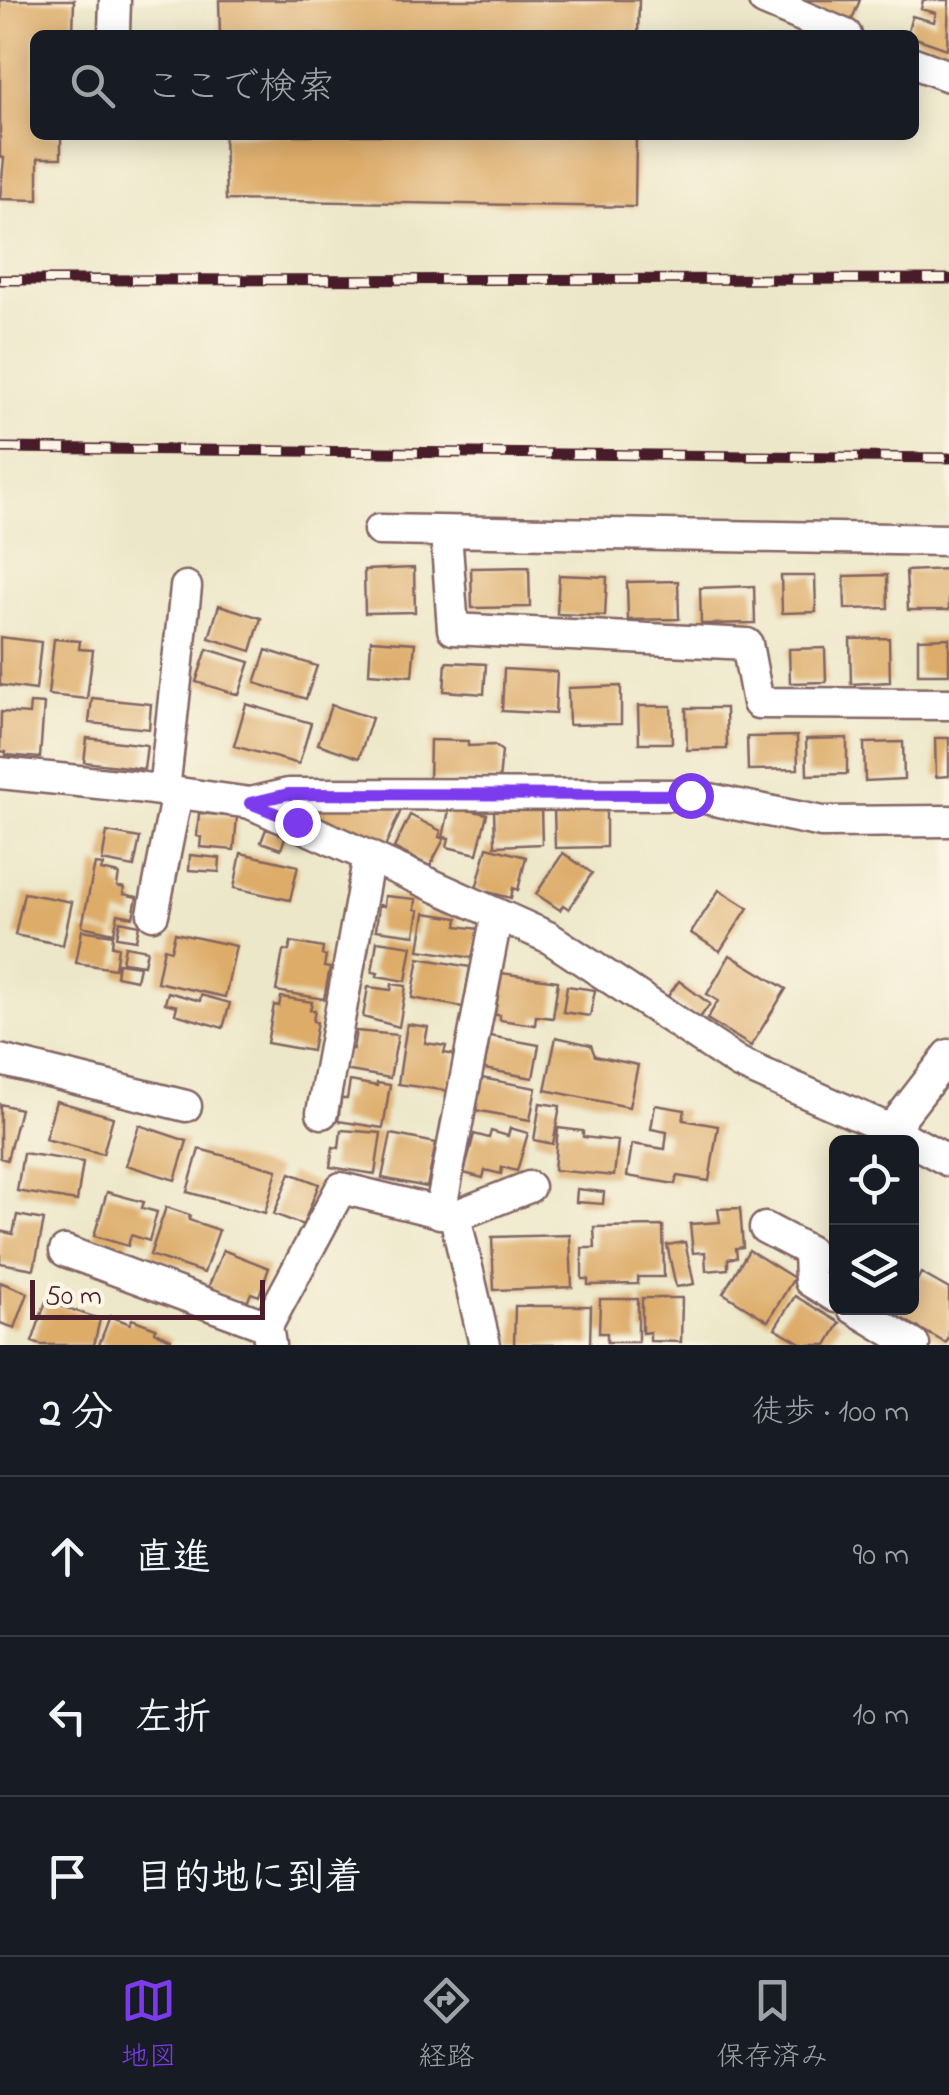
<!DOCTYPE html>
<html lang="ja">
<head>
<meta charset="utf-8">
<style>
  :root { --surface:#171b24; --page:#20242c; --text:#f1f3f6; --muted:#9ea1a6; --line:#363941; --accent:#7c3aed }
  body { margin:0; font-family:"Indie Flower","Klee One",sans-serif; background:var(--page); color:var(--text) }
  .controls { position:absolute; right:30px; bottom:30px; display:grid; overflow:hidden; border-radius:15px; box-shadow:0 5px 25px #0003 }
  .controls button { width:90px; height:90px; display:grid; place-items:center; padding:0; border:0; border-bottom:2px solid var(--line); background:var(--surface); color:var(--text); font:50px sans-serif }
  .scale { position:absolute; left:30px; bottom:25px; width:235px; box-sizing:border-box; padding-left:10px; border:5px solid #4a1f2b; border-top:0; font-size:28px; line-height:35px; white-space:nowrap; color:#4a1f2b; -webkit-text-stroke:8px #fcf5e5; paint-order:stroke }
  .stop { position:absolute; width:30px; height:30px; margin:-22px; border:8px solid #7c3aed; border-radius:50%; background:#fff }
  .stop.end { background:#7c3aed; border-color:#fff; box-shadow:0 2px 10px #0008 }
  .list { margin:0; padding:0; list-style:none }
  h2 { display:flex; justify-content:space-between; align-items:center; height:130px; margin:0; padding:0 40px; font-size:42px }
  h2 small { font-size:32px; font-weight:400; color:var(--muted) }
  .list li { display:grid; grid-template-columns:65px 1fr auto; gap:30px; align-items:center; box-sizing:border-box; height:160px; padding:0 40px; border-top:2px solid var(--line) }
  .list b { display:block; font-size:38px; white-space:nowrap }
  .list em { font-size:32px; font-style:normal; color:var(--muted) }
  .icon { flex:none; width:55px; height:55px; fill:none; stroke:currentColor; stroke-width:2; stroke-linecap:round; stroke-linejoin:round }
  .map { position:relative; flex:none; width:949px; height:1345px; overflow:hidden }
  .search { position:absolute; background:var(--surface); box-shadow:0 5px 25px #0003; left:30px; right:30px; top:30px; height:110px; display:flex; align-items:center; gap:25px; box-sizing:border-box; padding:0 35px; border-radius:15px; color:var(--muted); font-size:38px }
  .sheet { height:610px; background:var(--surface) }
  nav { display:flex; justify-content:space-around; align-items:center; box-sizing:border-box; height:140px; border-top:2px solid var(--line); background:var(--surface); font-size:28px; color:var(--muted) }
  nav a { display:grid; justify-items:center; gap:5px }
  nav .on { color:var(--accent) }
  .map>svg:first-child { display:block }
  .building { fill:#ddac69 }
  .lines { fill:none; stroke-linecap:round; stroke-linejoin:round }
  .minor-casing { stroke:#836562; stroke-width:35 }
  .minor { stroke:#fff; stroke-width:30 }
  .rail-casing { stroke:#4a1f2b; stroke-width:11 }
  .rail { stroke:#fcf5e5; stroke-width:8; stroke-dasharray:22; stroke-linecap:butt }
  .route { stroke:#7c3aed; stroke-width:12 }
</style>
</head>
<body>
<div class="map">
<svg width="949" height="1345" viewBox="0 0 949 1345">
  <rect width="100%" height="100%" fill="#fcf5e5"/>
  <filter id="ink" filterUnits="userSpaceOnUse"><feTurbulence type="fractalNoise" baseFrequency=".01" numOctaves="2"/><feDisplacementMap in="SourceGraphic" scale="20" xChannelSelector="R" yChannelSelector="G"/><feConvolveMatrix kernelMatrix="1 2 1 2 8 2 1 2 1" color-interpolation-filters="sRGB"/></filter>
  <filter id="wash" filterUnits="userSpaceOnUse"><feTurbulence type="fractalNoise" baseFrequency=".0048" numOctaves="4" result="noise"/><feDisplacementMap in="SourceGraphic" scale="40" xChannelSelector="R" yChannelSelector="G"/><feGaussianBlur stdDeviation="2.25" result="paint"/><feColorMatrix in="noise" values="0 0 0 0 0 0 0 0 0 0 0 0 0 0 0 0 0 1.4 0 .05"/><feComposite in="paint" operator="in"/></filter>
  <g filter="url(#wash)">
    <rect width="100%" height="100%" fill="#ede7c9"/>
    <g id="blocks">
      <path class="building" d="M0,0H74L73,35H35V135H61V158H38V200L0,199L4,158L0,157Z
        M219,0H639L638,35H220Z
        M794,0H860L850,24Z
        M923,0H949L947,49L907,35L912,16L934,22L936,13L921,9Z
        M224,135H636L635,207L226,200Z
        M529,567L530,607L472,608L471,568Z
        M414,568L415,612L365,613L364,570Z
        M949,569V610H908L906,571Z
        M559,575L607,577L605,616L557,614Z
        M887,575L888,608L845,609L844,576Z
        M781,576H815L816,612L782,613Z
        M678,581L679,619L628,620L627,582Z
        M754,586L755,623L701,624L700,588Z
        M219,605L261,618L251,651L209,638Z
        M0,637L41,642L36,690L0,685Z
        M889,638L890,682L851,684L850,639Z
        M949,638V674H918V639Z
        M54,639L80,641L79,649L93,650L87,699L48,695Z
        M371,640L415,643L412,676L369,673Z
        M825,648L826,682L790,683L789,649Z
        M207,649L250,662L239,695L196,682Z
        M266,650L317,666L306,699L255,683Z
        M446,662L486,664L484,694L444,691Z
        M504,669L557,672L555,714L502,711Z
        M621,686V724L569,725L568,688Z
        M92,698L151,704L149,729L89,723Z
        M30,703L44,704L40,758L6,755V752L0,751L1,712L29,714Z
        M246,704L311,723L299,764L234,746Z
        M331,705L372,718L359,758L318,744Z
        M638,706H671L672,743H639Z
        M686,708H726L727,749L687,750Z
        M797,736L798,769L748,770L747,737Z
        M87,738L147,745L144,769L84,762Z
        M847,738V774L807,775L806,739Z
        M935,738H949V776L936,777Z
        M430,740L468,741V746L494,745L502,751L499,781L429,780Z
        M903,742L904,779L865,781L864,743Z
        M319,804L392,805L401,810L385,847L314,815Z
        M450,806L487,814L477,854L447,847L449,838L443,837Z
        M541,807L542,844L495,846L494,809Z
        M606,807V847L555,848L554,808Z
        M199,813L237,817L234,850L200,847L201,837L197,836Z
        M410,815L441,831L439,837L444,839L430,866L394,848Z
        M266,829L286,835L281,849L261,842Z
        M107,832L140,838L134,867L102,861Z
        M487,847L526,857L518,890L513,888L511,898L476,889Z
        M241,853L298,866L290,900L234,888Z
        M563,853L592,873L569,909L563,905L560,910L536,894Z
        M190,855L220,858L219,872L189,870Z
        M95,864L103,865L101,870L119,874L117,886L124,888L123,894L137,897L133,917L118,914L114,933L82,926Z
        M719,890L748,908L720,951L691,933Z
        M24,893L72,902L63,945L15,935Z
        M385,896L416,899L415,909L419,910L415,935L376,930L379,905L384,906Z
        M425,913L458,918L457,926L479,929L474,958L419,950Z
        M120,921L139,925L136,940L117,937Z
        M82,930L113,935L112,946L118,947L115,969L76,963Z
        M175,933L236,946L225,997L157,982L164,948L171,950Z
        M377,941L412,946L406,981L377,976L378,973L372,972Z
        M291,942L323,948L322,955L326,956L324,967L330,968L324,999L276,991L283,951H289Z
        M125,946L147,950L144,965L122,962Z
        M730,955L786,989L751,1046L707,1019L718,1001L707,994Z
        M419,958L470,967L463,1007L412,998Z
        M118,963L139,966L136,980L116,976Z
        M501,973L558,981L553,1018L536,1016L535,1025L500,1020V1015H495Z
        M679,981L710,1004L699,1019L668,996Z
        M392,984L406,986L399,1027L363,1017L368,987L391,990Z
        M567,986L595,990L590,1016L563,1012Z
        M168,992L200,1001L201,995L230,1003L223,1028L175,1014L177,1006L165,1003Z
        M281,997L312,1002L310,1010H315L313,1021L317,1022L312,1051L267,1043L274,1005L279,1006Z
        M407,1024L428,1027L425,1043L446,1046L444,1053L455,1055L449,1091L398,1084Z
        M356,1031L398,1035L390,1078L344,1070L348,1049H353Z
        M490,1036L539,1045L533,1078L484,1069Z
        M556,1037L591,1045L595,1056L638,1065L629,1107L545,1090Z
        M481,1078L536,1088L530,1120L475,1110Z
        M350,1081L377,1086V1083L390,1085L383,1128L338,1121L341,1099H347Z
        M56,1101L113,1117L103,1154L45,1139Z
        M540,1103L560,1106L553,1144L534,1140Z
        M0,1104L20,1109L7,1160L0,1158Z
        M655,1105L685,1110L683,1120L718,1126L709,1181L677,1176L675,1184L627,1176L632,1144L665,1149L667,1132L651,1129Z
        M139,1125L187,1141L175,1180L126,1165Z
        M510,1128L528,1133L517,1171L502,1167L501,1174L485,1170L483,1178L464,1173L474,1134L489,1138L491,1131L508,1136Z
        M558,1128L583,1131V1137L618,1141L614,1176L554,1170Z
        M341,1130L381,1133L375,1174L330,1167L333,1147L339,1148Z
        M391,1134L436,1143L427,1187L382,1178Z
        M199,1149L277,1170L265,1213L187,1192Z
        M23,1153L83,1162L77,1201L17,1191Z
        M290,1173L319,1184L303,1225L274,1214Z
        M577,1189L604,1192L603,1204L576,1202Z
        M107,1192L144,1202L142,1208L157,1212L149,1241L131,1235L128,1246L94,1236Z
        M166,1207L190,1215L189,1220L219,1230L204,1273L150,1255Z
        M740,1208L743,1247L736,1248L737,1257L728,1259V1269L706,1271L705,1252L693,1253L690,1224L720,1222L718,1209Z
        M17,1215L44,1220L34,1269L0,1263V1231L13,1234Z
        M663,1226L664,1277H638V1284L588,1285V1279H582V1248H595L594,1227Z
        M570,1235L572,1287L494,1290L492,1237Z
        M685,1242L694,1284L676,1287L667,1245Z
        M223,1250L269,1268L259,1296L251,1293L247,1303L208,1288Z
        M749,1250L794,1278L768,1321L723,1293Z
        M921,1273L949,1289V1338L946,1343L897,1316L902,1308H912V1290Z
        M0,1282L28,1293L15,1328L0,1323Z
        M795,1296L840,1323L827,1345H804L775,1328Z
        M642,1298H682L681,1342L650,1341V1332L642,1333Z
        M600,1299H638V1342H607V1333H599Z
        M46,1301L100,1319L94,1345H41L32,1342Z
        M515,1306H591L590,1345H514Z
        M110,1316L130,1324L132,1319L156,1328L155,1332L171,1339L169,1345H99Z"/>
    </g>
  </g>
  <g filter="url(#ink)">
    <use href="#blocks" fill-opacity="0" stroke="#836562" stroke-width="2.5"/>
    <g class="lines">
      <defs>
        <path id="minor" d="M764,0L846,35
          M114,31L115,0
          M914,63L949,76
          M379,530L949,540
          M446,532L453,629L747,644L758,703L949,704
          M0,773L137,787L250,803L288,794L690,795L822,822L949,821
          M164,791L186,587
          M250,803L548,937L739,1063L891,1130L949,1161
          M153,914L177,793
          M0,1060L186,1106
          M322,1113L369,856
          M891,1130L949,1055
          M440,1213L497,914
          M455,1216L485,1345
          M765,1228L809,1251L810,1281L836,1297
          M65,1251L267,1326
          M853,1308L914,1345
          M270,1345L267,1326L341,1188L455,1216L529,1187"/>
      </defs>
      <use href="#minor" class="minor-casing"/>
      <use href="#minor" class="minor"/>
      <defs>
        <path id="rail" d="M0,280L949,279
          M0,448L949,458"/>
      </defs>
      <use href="#rail" class="rail-casing"/>
      <use href="#rail" class="rail"/>
    </g>
  </g>
  <g class="lines" filter="url(#ink)">
    <path class="route" d="M297,822L250,803L288,794L690,795"/>
  </g>
</svg>
<div class="controls">
<button><svg class="icon" aria-label="locate" viewBox="0 0 24 24"><circle cx="12" cy="12" r="6"/><path d="M12 2v4M12 18v4M2 12h4M18 12h4"/></svg></button>
<button><svg class="icon" aria-label="layers" viewBox="0 0 24 24"><path d="M12 4l9 5-9 5-9-5zM3 14l9 5 9-5"/></svg></button>
</div>
<div class="scale">50 m</div>
<div class="stop" style="left:690px;top:795px"></div>
<div class="stop end" style="left:297px;top:822px"></div>
<div class="search"><svg class="icon" aria-label="search" viewBox="0 0 24 24"><circle cx="10" cy="10" r="6"/><path d="M15 15l6 6"/></svg>ここで検索</div>
</div>
<section class="sheet">
<h2>2 分<small>徒歩 · 100 m</small></h2>
<ul class="list">
<li><svg class="icon" aria-label="ahead" viewBox="0 0 24 24"><path d="M12 20V5M6 11l6-6 6 6"/></svg><div><b>直進</b></div><em>90 m</em></li>
<li><svg class="icon" aria-label="left" viewBox="0 0 24 24"><path d="M17 20v-9H6M10 6l-5 5 5 5"/></svg><div><b>左折</b></div><em>10 m</em></li>
<li><svg class="icon" aria-label="arrive" viewBox="0 0 24 24"><path d="M6 21V4h12l-3 4 3 4H6"/></svg><div><b>目的地に到着</b></div></li>
</ul>
</section>
<nav>
<a class="on"><svg class="icon" aria-label="map" viewBox="0 0 24 24"><path d="M3 6l6-2 6 2 6-2v14l-6 2-6-2-6 2zM9 4v14M15 6v14"/></svg>地図</a>
<a><svg class="icon" aria-label="directions" viewBox="0 0 24 24"><path d="M12 3l9 9-9 9-9-9zM9 14v-3h6M13 9l2 2-2 2"/></svg>経路</a>
<a><svg class="icon" aria-label="saved" viewBox="0 0 24 24"><path d="M7 4h10v16l-5-4-5 4z"/></svg>保存済み</a>
</nav>
</body>
</html>
